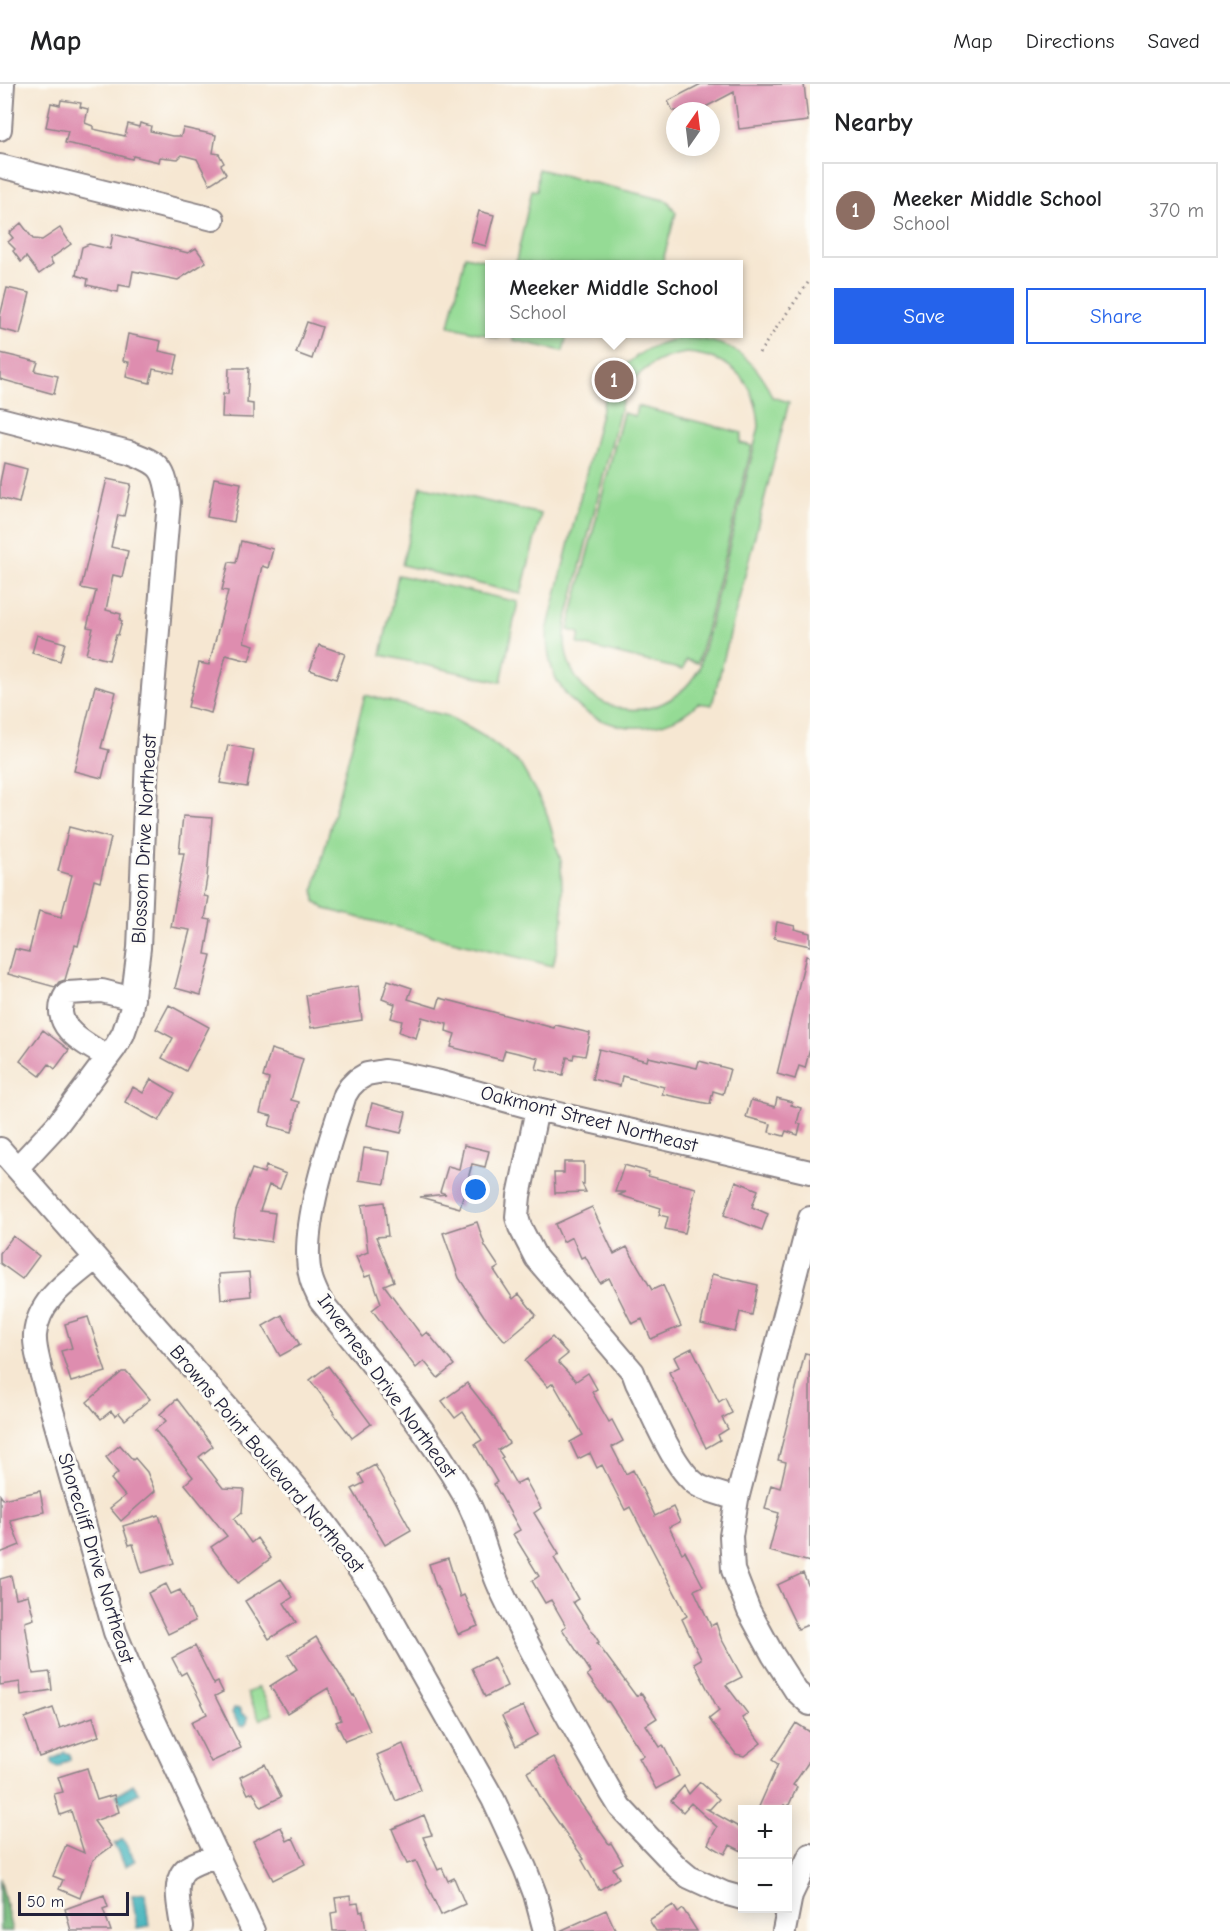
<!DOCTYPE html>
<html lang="en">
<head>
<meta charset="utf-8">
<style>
  :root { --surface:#fff; --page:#f6f6f6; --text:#202124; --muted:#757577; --line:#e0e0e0; --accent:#2563eb }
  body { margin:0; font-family:"Comic Neue",sans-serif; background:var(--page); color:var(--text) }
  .controls { position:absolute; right:18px; bottom:18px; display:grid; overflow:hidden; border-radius:0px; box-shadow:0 3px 15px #0003 }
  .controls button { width:54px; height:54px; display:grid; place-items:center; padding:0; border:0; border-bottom:2px solid var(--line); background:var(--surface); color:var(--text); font:30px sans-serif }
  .compass { position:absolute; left:666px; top:18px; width:54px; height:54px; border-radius:50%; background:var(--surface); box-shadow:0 3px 15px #0003; rotate:14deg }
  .scale { position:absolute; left:18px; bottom:15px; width:111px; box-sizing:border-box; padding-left:6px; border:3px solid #22223b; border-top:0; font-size:16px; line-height:21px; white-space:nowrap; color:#22223b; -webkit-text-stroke:4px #fdfcf7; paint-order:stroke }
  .you { position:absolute; left:476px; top:1106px; width:21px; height:21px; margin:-15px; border:4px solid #fff; border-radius:50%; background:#1a73e8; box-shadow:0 0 0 9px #1a73e833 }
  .badge { display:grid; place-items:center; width:39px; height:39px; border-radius:50%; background:var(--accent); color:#fff; font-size:20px; font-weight:700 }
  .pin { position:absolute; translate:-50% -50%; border:3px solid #fff; box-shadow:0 2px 6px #0006 }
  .popup { position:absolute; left:485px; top:176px; width:258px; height:78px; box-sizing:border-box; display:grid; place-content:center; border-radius:0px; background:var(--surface); filter:drop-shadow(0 2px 4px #0005); font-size:20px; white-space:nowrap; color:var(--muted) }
  .popup b { font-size:22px; color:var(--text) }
  .popup::after { content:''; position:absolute; left:50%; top:100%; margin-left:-12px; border:12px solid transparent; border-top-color:var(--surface) }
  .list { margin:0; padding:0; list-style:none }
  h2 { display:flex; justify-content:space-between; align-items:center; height:78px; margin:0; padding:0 24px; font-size:26px }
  h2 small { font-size:20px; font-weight:400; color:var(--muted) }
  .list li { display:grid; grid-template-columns:39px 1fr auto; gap:18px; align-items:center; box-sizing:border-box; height:96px; margin:0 12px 12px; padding:0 12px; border:2px solid var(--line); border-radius:0px }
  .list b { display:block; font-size:22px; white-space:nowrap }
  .list p { margin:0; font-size:20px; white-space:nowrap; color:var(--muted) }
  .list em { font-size:20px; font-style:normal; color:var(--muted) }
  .actions { display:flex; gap:12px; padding:18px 24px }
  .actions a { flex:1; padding:14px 0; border:2px solid var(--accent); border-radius:0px; text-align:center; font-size:21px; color:var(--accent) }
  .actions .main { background:var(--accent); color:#fff }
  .map { position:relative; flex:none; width:810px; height:1847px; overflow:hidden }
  header { display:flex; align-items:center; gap:36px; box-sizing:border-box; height:84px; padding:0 30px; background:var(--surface); border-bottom:2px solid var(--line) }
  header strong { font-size:28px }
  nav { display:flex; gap:33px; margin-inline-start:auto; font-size:21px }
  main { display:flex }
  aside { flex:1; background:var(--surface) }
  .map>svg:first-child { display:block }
  .green { fill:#95db95; stroke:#5c7e68; stroke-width:1.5; fill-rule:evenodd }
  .forest { fill:#78bb7e; stroke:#4d6e5c; stroke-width:1.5 }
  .water { fill:#43b3bb; stroke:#326a7b; stroke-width:1.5 }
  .building { fill:#de8daf }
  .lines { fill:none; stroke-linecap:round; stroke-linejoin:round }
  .minor-casing { stroke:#8c8486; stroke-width:26 }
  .path { stroke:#8c8486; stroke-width:3; stroke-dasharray:1.5 4.5; stroke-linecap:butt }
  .minor { stroke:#fff; stroke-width:22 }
  .labels { text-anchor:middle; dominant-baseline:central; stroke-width:6; stroke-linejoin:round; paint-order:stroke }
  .street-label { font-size:20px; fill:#22223b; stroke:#fdfcf7 }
</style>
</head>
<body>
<header>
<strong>Map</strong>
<nav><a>Map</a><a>Directions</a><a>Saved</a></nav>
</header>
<main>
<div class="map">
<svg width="810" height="1847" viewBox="0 0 810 1847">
  <rect width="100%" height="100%" fill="#fdfcf7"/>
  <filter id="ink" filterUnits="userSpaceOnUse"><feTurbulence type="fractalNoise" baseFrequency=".0167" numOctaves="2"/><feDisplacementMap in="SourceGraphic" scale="12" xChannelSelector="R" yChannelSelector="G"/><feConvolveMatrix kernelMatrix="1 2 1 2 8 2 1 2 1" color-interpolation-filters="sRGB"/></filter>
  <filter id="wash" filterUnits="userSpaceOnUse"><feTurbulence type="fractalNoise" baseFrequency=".008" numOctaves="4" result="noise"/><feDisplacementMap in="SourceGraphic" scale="24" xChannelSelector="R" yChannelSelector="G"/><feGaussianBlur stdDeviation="1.35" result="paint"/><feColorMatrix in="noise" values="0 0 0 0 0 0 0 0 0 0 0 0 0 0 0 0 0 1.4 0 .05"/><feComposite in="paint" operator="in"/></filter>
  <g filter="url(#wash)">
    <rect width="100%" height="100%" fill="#f6e7d2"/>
    <path class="green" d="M538,85L668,117L676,129L662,180H533L516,177L532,106L537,107Z
      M465,172L502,180H490V250H500L499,254L449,242Z
      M514,250H567L563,267L513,256Z
      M682,254C726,254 756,272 772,313L789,318L712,621L698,619C659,658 588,649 559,600C549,584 547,566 547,547L606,309C623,277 647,259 682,254ZM686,269C731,272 757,298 759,343L699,585C656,659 553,624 566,539L624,310C639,285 658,273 686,269Z
      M637,322L742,349L740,359L752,362L698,579L686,576L683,586L578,560L580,549L568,546L623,329L635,332Z
      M421,402L541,430L521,510L402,481Z
      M398,491L518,518L501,598L381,571Z
      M365,611L448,632L485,653L520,680L545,724L561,777L563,837L553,882L325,825L315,817L314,805Z
      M259,1603L273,1629L260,1636L247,1609Z"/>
    <path class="forest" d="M0,1794L12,1847H0Z"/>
    <path class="water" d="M234,1624H239L242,1630L248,1633L247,1639L244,1642H240L232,1629Z
      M64,1668L70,1670V1676L63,1679L59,1683L54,1682L52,1679V1675L59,1672Z
      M133,1700L139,1709L121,1719L116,1711Z
      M123,1755L135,1777L125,1782L114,1760Z
      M145,1809L149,1842L137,1844L132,1811Z"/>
    <g id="blocks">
      <path class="building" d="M701,0H804L808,37L739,45L734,8L698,27H673L668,17Z
        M61,16L81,19L80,23L88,25L85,39L93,42V45L125,52L128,40L139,43L140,39L151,42L150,47L172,52H181L183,44L216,51L213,69L219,70L224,79L221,81L226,90L210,100L197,75L182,71L178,75L160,73L159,78L133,72L132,75L100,66L65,59L68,47L46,43L51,19L60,21Z
        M479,127L494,131L486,162L471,158Z
        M21,139L33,155L42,156L60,144L71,160L50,175L53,180L39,190L26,173L21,178L13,167L15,165L8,158L13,154L9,149Z
        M113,150L188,169L196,164L206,178L178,196L133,187L130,203L119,201L118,208L87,201L88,195L76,191L82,163L89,160L110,165Z
        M7,204L30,209L20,250L0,245V232Z
        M307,238L322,243L312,275L296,269Z
        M128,250L161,257L159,267L178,271L174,289L153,285L150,299L126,293L129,278L123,277Z
        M0,269L38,278L35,287L58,292L54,310L0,295Z
        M229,284H249L247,319L253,320V334L222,333L223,310H228Z
        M4,379L27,385L19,419L0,414V398Z
        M214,394L241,399L234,438L207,433Z
        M107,395L131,400L124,432L118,431L111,463L128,467L122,493L113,491L106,526L121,530L120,536L122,537L118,551H116L109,576L86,570L93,544L87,543L96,507L81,504Z
        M241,457L273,465L268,484L262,482L244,558L254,561L249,577L226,571L211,629L188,623L199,579L209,581L228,507L222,506L229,478L236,479Z
        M37,551L65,559L60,577L32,569Z
        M319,561L345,570L336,595L310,586Z
        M95,602L116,608L101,664L109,666L102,694L74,687Z
        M228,661L254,666L247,703L220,699Z
        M183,732L212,734L207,794L204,812L209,813L205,835L211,836L205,870L211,871L201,911L175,904L190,846L171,843L184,769H179Z
        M69,743L111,754L100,798L94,796L78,862L75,861L65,896L59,898L55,903L8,890L15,865L29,868L39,827L61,833L72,791L58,787Z
        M777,838L795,842L794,845L810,849V862L774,854Z
        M806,872L810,873V965L805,984L799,982L795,995L777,990Z
        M388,896L412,904L408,915L437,924L440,914L554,944L555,941L590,949L585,972L574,970L573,975L567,973L563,991L536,985L539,974L505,966L502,976L451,963L455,950L446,947L447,940L422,933L416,954L399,948L402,937L391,934L395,920L382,915Z
        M358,902L362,936L311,944L306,911Z
        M169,921L209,943L186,987L162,974L173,954L156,945Z
        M43,946L69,966L55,985L49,980L40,992L20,977Z
        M271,965L303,975L291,1016L299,1018L292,1048L269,1042L272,1032L260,1029L269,995L263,993Z
        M599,965L647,977L648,973L697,984L699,977L730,985L723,1010L713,1007L710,1020L662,1010L664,1003L622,992L620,1002L592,995Z
        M151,995L175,1009L159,1037L125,1018L133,1003L143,1009Z
        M777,1014L792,1018L791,1021L801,1024L797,1039L801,1040L798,1051L786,1047L784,1052L769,1048L771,1040L746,1033L751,1016L775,1023Z
        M372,1019L406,1028L401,1049L367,1041Z
        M464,1061L489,1067L485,1083L472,1080L460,1124L420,1113L446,1110L440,1108L448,1082L459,1085Z
        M364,1064L390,1068L385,1100L359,1096Z
        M564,1078H584V1100H582L586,1108L555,1109L554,1089H564Z
        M624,1081L649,1088L648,1092L696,1104L685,1149L665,1145L668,1133L659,1131L661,1124L619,1111L626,1108H615Z
        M266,1082L286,1090L280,1105L269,1101L260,1127L275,1129L271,1158L232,1152L236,1127L252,1085L264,1089Z
        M736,1097L758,1106L752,1123L768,1130L762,1146L724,1131Z
        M384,1118L388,1152L376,1153L394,1197L384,1201L422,1252L427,1248L454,1281L438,1294L424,1277L416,1284L372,1226L381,1219L371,1191L365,1193L356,1173L368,1168L362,1121Z
        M592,1123L614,1170L627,1163L652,1206L663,1201L681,1242L651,1255L642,1235L632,1240L609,1194L600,1199L585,1172L581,1174L572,1153L563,1158L555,1140Z
        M477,1138L485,1162L499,1183L494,1186L513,1215L519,1210L536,1231L505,1257L484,1232L459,1194L443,1149Z
        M13,1152L39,1172L22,1195L0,1179V1169Z
        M249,1188L251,1212L221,1215L219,1190Z
        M712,1190L758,1201L752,1231L740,1228L735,1248L701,1240Z
        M282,1231L300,1261L280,1272L263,1242Z
        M88,1233L106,1288L71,1298L61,1267L72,1264L65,1240Z
        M552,1253L568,1270L558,1278L576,1297L588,1289L597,1305L592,1308L609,1338L612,1336L623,1357L612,1363L626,1390L633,1386L655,1432L673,1423L680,1438L669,1443L682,1469L685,1467L703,1502L694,1506L711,1542L716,1539L721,1554L742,1593L726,1601L748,1630L742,1634L761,1659L744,1672L736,1670L709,1635L719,1627L694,1579L701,1575L682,1535L687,1532L630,1423L625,1426L602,1381L597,1384L590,1369L578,1375L570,1358L583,1351L553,1299L548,1303L525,1277Z
        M692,1264L719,1318L725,1314L732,1329L722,1334L728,1345L718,1351L720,1356L706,1364L669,1288L679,1283L674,1273Z
        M805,1269L810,1270V1478L769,1467L779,1429L765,1425L771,1401L780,1404L786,1378L778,1376Z
        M328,1282L371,1340L352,1354L334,1330L335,1329L310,1296Z
        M122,1288H127L150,1315L125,1336L119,1329L115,1332L111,1327L101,1335L87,1318Z
        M467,1299L493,1332L509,1359L498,1366L503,1373L501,1374L516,1400L525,1395L541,1424L534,1429L559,1470L554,1474L578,1515L573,1518L599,1558L597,1559L636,1612L641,1609L657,1634L646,1641L660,1663L663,1661L679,1692L656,1705L639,1674L644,1672L608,1617L607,1618L587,1591L591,1588L562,1545L566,1542L551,1516L545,1519L532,1497L539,1492L513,1450L520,1446L494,1400L497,1398L475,1360L482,1356L463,1328L455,1334L442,1317Z
        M177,1315L213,1362L199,1373L223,1404L244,1405L242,1428L234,1435L251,1459L257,1454L271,1474L238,1499L211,1463L227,1452L185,1400L193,1393L155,1346L166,1337L160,1330Z
        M120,1361L133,1376L135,1374L147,1388L155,1407L121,1437L110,1424L125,1412L111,1395L118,1389L106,1373Z
        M375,1381L411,1446L385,1461L352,1405L364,1399L359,1390Z
        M40,1407L44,1428L10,1436L20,1461L0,1469V1411L3,1415Z
        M159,1431L174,1479L142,1489L133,1460L129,1461L123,1442Z
        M448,1474L460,1513L464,1511L478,1542L458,1550L437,1502H436L429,1480Z
        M803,1489L810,1505V1540L798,1545L777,1501Z
        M11,1492L16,1514L28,1511L34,1535L25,1538L33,1590L50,1588L52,1606L21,1611L20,1598L0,1601V1495Z
        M281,1495L293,1513L284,1519L296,1538L269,1555L245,1517Z
        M166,1500L171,1510L180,1506L195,1537L168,1550L148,1509Z
        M316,1553L353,1612L354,1611L370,1647L345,1657L336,1638L341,1636L328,1604L287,1629L270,1602L297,1585L288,1571Z
        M195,1562L214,1600L218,1598L223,1608L215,1612L241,1664L211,1678L191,1638L207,1630L186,1588L181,1591L172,1574Z
        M494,1573L507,1602L485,1613L472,1584Z
        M523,1622L537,1651L516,1662L502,1632Z
        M53,1624L60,1644L93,1633L99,1652L39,1673L25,1634Z
        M796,1639L810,1648V1676L793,1701L797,1703L788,1723L784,1721L782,1725H758L778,1680L772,1676Z
        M403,1660L421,1706L396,1717L377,1671Z
        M554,1673L573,1708L609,1760L611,1759L623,1779L613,1784L619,1794L599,1806L582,1776L584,1775L541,1714L527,1688Z
        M265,1680L281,1713L261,1723L253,1708L248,1710L240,1693Z
        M87,1684L97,1716L114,1711L119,1728L94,1737L112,1762L93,1776L80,1814L59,1805L63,1796L53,1792L66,1761L84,1769L71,1727L60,1731L54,1710L63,1708L58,1693Z
        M700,1698L719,1715L710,1725H707L742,1745V1767L730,1761L725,1770L708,1760L717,1743L691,1719L683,1728L671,1717L684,1702L689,1710Z
        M424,1731L432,1751L423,1753L438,1786L442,1784L448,1797L454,1794L465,1820L441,1831L416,1777L407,1780L392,1745Z
        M281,1743L287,1757L293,1754L305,1780L273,1796L253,1757Z
        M104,1811L108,1823L103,1825L111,1847H71L65,1825Z
        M350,1812L351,1820L358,1819L360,1828L363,1827L366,1847H333L331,1829L337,1828L335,1814Z
        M673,1821L678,1829L683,1825L697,1847H656L649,1836Z
        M606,1826L616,1847H560Z"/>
    </g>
  </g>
  <g filter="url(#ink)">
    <use href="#blocks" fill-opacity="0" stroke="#8c8486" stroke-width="1.5"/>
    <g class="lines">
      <defs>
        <path id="minor" d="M0,45L3,0
          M0,82L213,135
          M0,335L129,368C161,380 165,384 169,418L147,674L139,864L131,927L123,950L114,965L57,1041L17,1084
          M108,973C85,960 46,941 67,909L102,907L133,915
          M537,1025L519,1112L517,1133L520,1143L536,1174L633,1288L637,1299C651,1326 675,1390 701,1403C712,1408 725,1411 737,1415
          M0,1065L277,1380L315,1426L376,1508L493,1715L525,1784L535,1810L545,1847
          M810,1134L737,1415L731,1452L733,1486L749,1527L773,1571L796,1607L810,1620
          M96,1174C71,1195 38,1215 35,1251C34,1263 39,1277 41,1288L115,1548L134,1594L253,1847
          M742,1814L724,1809L689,1793L677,1783L620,1723L612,1710C574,1643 534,1576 501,1506C486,1475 481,1439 463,1409C423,1339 370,1278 320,1216C317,1209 313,1202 311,1194C298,1149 330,1056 345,1011L350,1003L357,996L367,990L384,987L398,989L440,998L537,1025L810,1088
          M182,1843C180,1826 171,1796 187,1784C196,1778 208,1775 218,1771
          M784,1847L791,1811L810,1771"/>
      </defs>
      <use href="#minor" class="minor-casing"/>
      <path class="path" d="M759,269L810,196"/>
      <use href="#minor" class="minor"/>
    </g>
  </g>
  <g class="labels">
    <g class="street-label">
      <text transform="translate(144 755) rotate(-87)">Blossom Drive Northeast</text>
      <text transform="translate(589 1035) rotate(14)">Oakmont Street Northeast</text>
      <text transform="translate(387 1302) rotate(54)">Inverness Drive Northeast</text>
      <text transform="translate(267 1375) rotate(50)">Browns Point Boulevard Northeast</text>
      <text transform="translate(96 1474) rotate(73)">Shorecliff Drive Northeast</text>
    </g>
  </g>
</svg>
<div class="controls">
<button>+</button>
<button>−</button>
</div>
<svg class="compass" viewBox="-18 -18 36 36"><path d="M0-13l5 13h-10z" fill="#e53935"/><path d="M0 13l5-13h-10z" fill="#757577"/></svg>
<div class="scale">50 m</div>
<div class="you"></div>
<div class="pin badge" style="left:614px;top:296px;background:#8d6e63">1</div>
<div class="popup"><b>Meeker Middle School</b>School</div>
</div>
<aside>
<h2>Nearby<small></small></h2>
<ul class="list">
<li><span class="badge" style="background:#8d6e63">1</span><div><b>Meeker Middle School</b><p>School</p></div><em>370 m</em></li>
</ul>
<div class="actions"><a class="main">Save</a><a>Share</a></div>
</aside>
</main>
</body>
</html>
